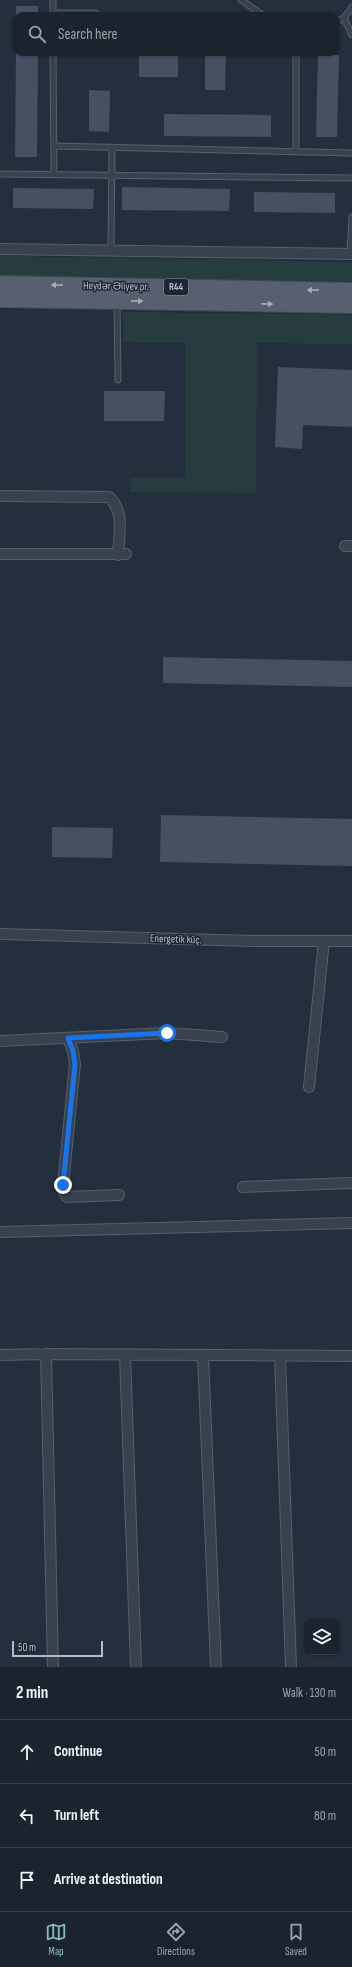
<!DOCTYPE html>
<html lang="en">
<head>
<meta charset="utf-8">
<style>
  :root { --surface:#1b232e; --page:#242b36; --text:#f1f3f6; --muted:#a0a4aa; --line:#39404a; --accent:#8bbbb9 }
  body { margin:0; font-family:"Sofia Sans Condensed",sans-serif; background:var(--page); color:var(--text) }
  .controls { position:absolute; right:12px; bottom:12px; display:grid; overflow:hidden; border-radius:8px; box-shadow:0 1px 3px #0004 }
  .controls button { width:36px; height:36px; display:grid; place-items:center; padding:0; border:0; border-bottom:1px solid var(--line); background:var(--surface); color:var(--text); font:20px sans-serif }
  .scale { position:absolute; left:12px; bottom:10px; width:91px; box-sizing:border-box; padding-left:4px; border:2px solid #b4bcc9; border-top:0; font-size:11px; line-height:14px; white-space:nowrap; color:#b4bcc9; -webkit-text-stroke:3px #1d2633; paint-order:stroke }
  .stop { position:absolute; width:12px; height:12px; margin:-9px; border:3px solid #1a73e8; border-radius:50%; background:#fff }
  .stop.end { background:#1a73e8; border-color:#fff; box-shadow:0 1px 4px #0008 }
  .list { margin:0; padding:0; list-style:none }
  h2 { display:flex; justify-content:space-between; align-items:center; height:52px; margin:0; padding:0 16px; font-size:17px }
  h2 small { font-size:13px; font-weight:400; color:var(--muted) }
  .list li { display:grid; grid-template-columns:26px 1fr auto; gap:12px; align-items:center; box-sizing:border-box; height:64px; padding:0 16px; border-top:1px solid var(--line) }
  .list b { display:block; font-size:15px; white-space:nowrap }
  .list em { font-size:13px; font-style:normal; color:var(--muted) }
  .icon { flex:none; width:22px; height:22px; fill:none; stroke:currentColor; stroke-width:2; stroke-linecap:round; stroke-linejoin:round }
  .map { position:relative; flex:none; width:352px; height:1667px; overflow:hidden }
  .search { position:absolute; background:var(--surface); box-shadow:0 1px 3px #0004; left:12px; right:12px; top:12px; height:44px; display:flex; align-items:center; gap:10px; box-sizing:border-box; padding:0 14px; border-radius:12px; color:var(--muted); font-size:15px }
  .sheet { height:244px; background:var(--surface) }
  nav { display:flex; justify-content:space-around; align-items:center; box-sizing:border-box; height:56px; border-top:1px solid var(--line); background:var(--surface); font-size:11px; color:var(--muted) }
  nav a { display:grid; justify-items:center; gap:2px }
  nav .on { color:var(--accent) }
  .map>svg:first-child { display:block }
  .green { fill:#263c3f }
  .building { fill:#455162 }
  .lines { fill:none; stroke-linecap:round; stroke-linejoin:round }
  .service-casing { stroke:#565f6c; stroke-width:7 }
  .minor-casing { stroke:#565f6c; stroke-width:12 }
  .primary-casing { stroke:#414a57; stroke-width:18 }
  .service { stroke:#38414e; stroke-width:5 }
  .minor { stroke:#38414e; stroke-width:10 }
  .primary { stroke:#56606e; stroke-width:16 }
  .oneway { fill:#a1aab7 }
  .route { stroke:#1a73e8; stroke-width:5 }
  .labels { text-anchor:middle; dominant-baseline:central; stroke-width:3; stroke-linejoin:round; paint-order:stroke }
  .shield { fill:#1d2633; stroke:#878f9c; stroke-width:1 }
  .shield-label { font-size:10px; font-weight:bold; fill:#b4bcc9 }
  .street-label { font-size:11px; fill:#b4bcc9; stroke:#1d2633 }
</style>
</head>
<body>
<div class="map">
<svg width="352" height="1667" viewBox="0 0 352 1667">
  <rect width="100%" height="100%" fill="#242f3e"/>
  <path class="green" d="M0,256L352,262V283L0,276Z
    M123,312L352,315V344L257,343L256,493L130,492V478L185,477V343L124,342Z"/>
  <path class="building" d="M16,6H38V16H16Z
    M16,52H38L37,157H15Z
    M205,52H226L225,90H205Z
    M139,53H178V77H139Z
    M318,55H339L337,137H316Z
    M89,90L110,91L109,132L89,131Z
    M164,114L271,115V137L164,136Z
    M122,187L230,189L229,211L122,210Z
    M13,188L94,189L93,209L13,208Z
    M254,192L335,193V213L254,212Z
    M278,367L352,370V427L303,425L302,449L275,447Z
    M104,391H165L164,421H104Z
    M163,657L352,661V687L163,683Z
    M161,815L352,819V866L160,862Z
    M52,827L113,828L112,858L52,857Z"/>
  <g class="lines">
    <defs>
      <path id="service" d="M53,0V15
        M241,0L264,16
        M53,13H96L99,16
        M344,18L352,35
        M336,22L344,18L352,7
        M53,52L54,175
        M296,52V151
        M54,146L352,153
        M0,174L352,178
        M111,250L112,148
        M350,254L352,217
        M117,302L118,380"/>
      <path id="minor" d="M0,249L352,254
        M0,496L109,497C125,512 119,535 118,555
        M345,546H352
        M0,554H126
        M0,934L254,941H352
        M68,1038L73,1051L75,1064L63,1185L64,1193L67,1197L119,1195
        M0,1041L167,1033L222,1037
        M309,1087L324,941
        M243,1187L352,1183
        M0,1232L352,1223
        M46,1354L53,1667
        M0,1355L46,1354L352,1356
        M125,1355L136,1667
        M203,1356L216,1667
        M280,1356L291,1667"/>
      <path id="primary" d="M0,284L352,291
        M0,299L352,305"/>
    </defs>
    <use href="#service" class="service-casing"/>
    <use href="#minor" class="minor-casing"/>
    <use href="#primary" class="primary-casing"/>
    <use href="#service" class="service"/>
    <use href="#minor" class="minor"/>
    <use href="#primary" class="primary"/>
  </g>
  <defs><path id="oneway-solid" d="M-6-.8H1V-3.2L6.5 0L1 3.2V.8H-6Z"/></defs>
  <g class="oneway">
    <use href="#oneway-solid" transform="translate(57 285) rotate(-179)"/>
    <use href="#oneway-solid" transform="translate(313 290) rotate(-179)"/>
    <use href="#oneway-solid" transform="translate(137 301) rotate(1)"/>
    <use href="#oneway-solid" transform="translate(267 304) rotate(1)"/>
  </g>
  <g class="lines">
    <path class="route" d="M63,1185L75,1064L73,1051L68,1038L167,1033"/>
  </g>
  <g class="labels">
    <rect class="shield" x="164" y="279" width="24" height="16" rx="3"/>
    <g class="shield-label">
      <text x="176" y="287">R44</text>
    </g>
    <g class="street-label">
      <text transform="translate(116 286) rotate(1)">Heydər Əliyev pr.</text>
      <text transform="translate(176 939) rotate(2)">Energetik küç.</text>
    </g>
  </g>
</svg>
<div class="controls">
<button><svg class="icon" aria-label="layers" viewBox="0 0 24 24"><path d="M12 4l9 5-9 5-9-5zM3 14l9 5 9-5"/></svg></button>
</div>
<div class="scale">50 m</div>
<div class="stop" style="left:167px;top:1033px"></div>
<div class="stop end" style="left:63px;top:1185px"></div>
<div class="search"><svg class="icon" aria-label="search" viewBox="0 0 24 24"><circle cx="10" cy="10" r="6"/><path d="M15 15l6 6"/></svg>Search here</div>
</div>
<section class="sheet">
<h2>2 min<small>Walk · 130 m</small></h2>
<ul class="list">
<li><svg class="icon" aria-label="ahead" viewBox="0 0 24 24"><path d="M12 20V5M6 11l6-6 6 6"/></svg><div><b>Continue</b></div><em>50 m</em></li>
<li><svg class="icon" aria-label="left" viewBox="0 0 24 24"><path d="M17 20v-9H6M10 6l-5 5 5 5"/></svg><div><b>Turn left</b></div><em>80 m</em></li>
<li><svg class="icon" aria-label="arrive" viewBox="0 0 24 24"><path d="M6 21V4h12l-3 4 3 4H6"/></svg><div><b>Arrive at destination</b></div></li>
</ul>
</section>
<nav>
<a class="on"><svg class="icon" aria-label="map" viewBox="0 0 24 24"><path d="M3 6l6-2 6 2 6-2v14l-6 2-6-2-6 2zM9 4v14M15 6v14"/></svg>Map</a>
<a><svg class="icon" aria-label="directions" viewBox="0 0 24 24"><path d="M12 3l9 9-9 9-9-9zM9 14v-3h6M13 9l2 2-2 2"/></svg>Directions</a>
<a><svg class="icon" aria-label="saved" viewBox="0 0 24 24"><path d="M7 4h10v16l-5-4-5 4z"/></svg>Saved</a>
</nav>
</body>
</html>
